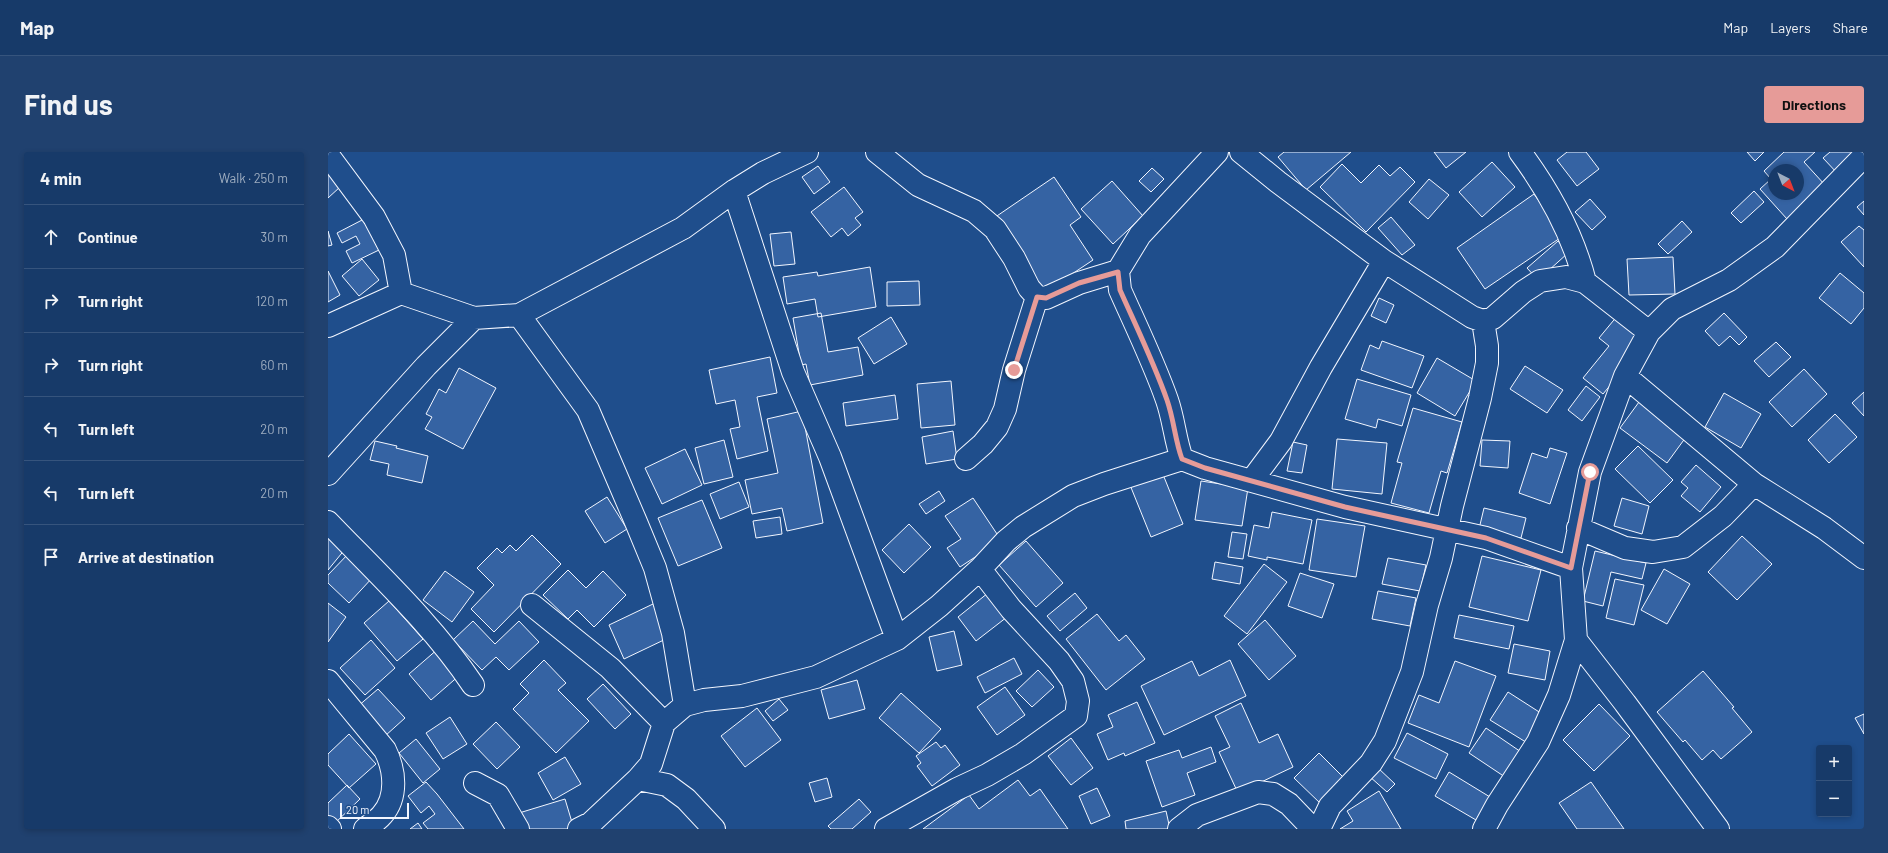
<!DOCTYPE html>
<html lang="en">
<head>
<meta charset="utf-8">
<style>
  :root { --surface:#173a69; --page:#20416f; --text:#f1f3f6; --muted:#9eadc0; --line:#36547d; --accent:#e69b98 }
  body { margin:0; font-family:Barlow,sans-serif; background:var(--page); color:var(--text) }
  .controls { position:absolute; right:12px; bottom:12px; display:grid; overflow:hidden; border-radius:4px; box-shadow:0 2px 6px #0003 }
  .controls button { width:36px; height:36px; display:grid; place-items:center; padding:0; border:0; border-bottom:1px solid var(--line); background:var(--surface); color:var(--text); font:20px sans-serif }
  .compass { position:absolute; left:1440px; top:12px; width:36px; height:36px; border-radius:50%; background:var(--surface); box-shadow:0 2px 6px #0003; rotate:138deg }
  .scale { position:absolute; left:12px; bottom:10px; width:69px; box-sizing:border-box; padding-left:4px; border:2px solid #f2f6ff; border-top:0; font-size:11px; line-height:14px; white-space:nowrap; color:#f2f6ff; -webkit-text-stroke:3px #1f4e8c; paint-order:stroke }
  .stop { position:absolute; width:12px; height:12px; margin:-9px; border:3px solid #e69b98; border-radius:50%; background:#fff }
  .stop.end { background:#e69b98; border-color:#fff; box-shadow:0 1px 4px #0008 }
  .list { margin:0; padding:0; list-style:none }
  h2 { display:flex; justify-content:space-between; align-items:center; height:52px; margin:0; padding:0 16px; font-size:17px }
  h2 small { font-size:13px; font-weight:400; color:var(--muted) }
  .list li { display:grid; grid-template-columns:26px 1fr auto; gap:12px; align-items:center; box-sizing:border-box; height:64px; padding:0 16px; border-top:1px solid var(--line) }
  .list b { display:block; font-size:15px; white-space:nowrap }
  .list em { font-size:13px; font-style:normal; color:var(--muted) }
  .icon { flex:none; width:22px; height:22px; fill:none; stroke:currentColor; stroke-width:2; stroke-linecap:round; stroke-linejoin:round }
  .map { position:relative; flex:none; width:1536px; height:677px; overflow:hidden; border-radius:4px }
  header { display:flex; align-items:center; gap:24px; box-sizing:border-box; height:56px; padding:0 20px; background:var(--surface); border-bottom:1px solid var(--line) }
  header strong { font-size:19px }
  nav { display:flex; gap:22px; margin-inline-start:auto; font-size:14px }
  .intro { display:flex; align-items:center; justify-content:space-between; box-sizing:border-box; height:96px; padding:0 24px }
  h1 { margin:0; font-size:28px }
  .button { padding:10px 18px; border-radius:4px; background:var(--accent); color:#111; font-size:14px; font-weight:700 }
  main { display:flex; gap:24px; padding:0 24px }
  aside { flex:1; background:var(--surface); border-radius:4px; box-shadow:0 2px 6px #0003 }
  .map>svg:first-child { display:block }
  .building { fill:#3563a3; stroke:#f2f6ff; fill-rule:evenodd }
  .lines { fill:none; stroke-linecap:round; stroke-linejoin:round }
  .minor-casing { stroke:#f2f6ff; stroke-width:24 }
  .minor { stroke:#1f4e8c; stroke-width:22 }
  .route { stroke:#e69b98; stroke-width:5 }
</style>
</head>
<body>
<header>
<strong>Map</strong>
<nav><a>Map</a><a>Layers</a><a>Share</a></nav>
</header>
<div class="intro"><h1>Find us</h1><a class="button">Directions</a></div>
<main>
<aside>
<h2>4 min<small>Walk · 250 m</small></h2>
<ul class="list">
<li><svg class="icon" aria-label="ahead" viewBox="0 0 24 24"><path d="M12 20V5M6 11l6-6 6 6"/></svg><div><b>Continue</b></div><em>30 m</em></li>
<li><svg class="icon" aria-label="right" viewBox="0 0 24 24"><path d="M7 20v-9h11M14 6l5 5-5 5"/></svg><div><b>Turn right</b></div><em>120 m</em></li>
<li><svg class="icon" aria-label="right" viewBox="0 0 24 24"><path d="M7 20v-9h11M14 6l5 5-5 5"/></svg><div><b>Turn right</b></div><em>60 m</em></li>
<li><svg class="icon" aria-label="left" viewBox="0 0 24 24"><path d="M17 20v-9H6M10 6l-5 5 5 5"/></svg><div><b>Turn left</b></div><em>20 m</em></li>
<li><svg class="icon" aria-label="left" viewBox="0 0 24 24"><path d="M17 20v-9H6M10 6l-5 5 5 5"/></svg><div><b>Turn left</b></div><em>20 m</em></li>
<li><svg class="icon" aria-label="arrive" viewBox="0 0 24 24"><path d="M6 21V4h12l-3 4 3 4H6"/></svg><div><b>Arrive at destination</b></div></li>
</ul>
</aside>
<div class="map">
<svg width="1536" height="677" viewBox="0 0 1536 677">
  <rect width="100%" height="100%" fill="#1f4e8c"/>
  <path class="building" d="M956,0H1023L978,38L950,5Z
    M1106,0H1138L1118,16Z
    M1239,0H1258L1271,17L1249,34L1229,8Z
    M1419,0H1436L1427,9Z
    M1456,0H1487L1476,10L1497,33L1459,67L1432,37L1443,27L1436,19ZM1446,18H1470V42H1446Z
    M1502,0H1535L1510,22L1495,6Z
    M1164,10L1187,35L1154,65L1131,40Z
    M1014,12L1033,31L1051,13L1062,24L1072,15L1087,30L1038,80L992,35Z
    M490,14L502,30L486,42L474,25Z
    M824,16L836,27L823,40L811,29Z
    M0,21L12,35L0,46Z
    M726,25L753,65L742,73L765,108L714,142L663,68Z
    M1101,27L1121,43L1100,67L1081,50Z
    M784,29L815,64L785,92L753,57Z
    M516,35L535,60L527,66L533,73L520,84L514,76L503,85L483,60Z
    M1426,39L1436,50L1413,71L1403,61Z
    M1206,42L1235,84L1157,137L1129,96Z
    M1262,47L1278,65L1264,78L1247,60Z
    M1536,49V63L1529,55Z
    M1063,65L1087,93L1074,103L1050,76Z
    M36,67L51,98L24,111L18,99L32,92L28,84L14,91L9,81Z
    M1354,69L1364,80L1340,102L1330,92Z
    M1531,74L1536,78V115L1513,90Z
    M0,79L4,93L0,94Z
    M463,80L467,112L446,114L442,82Z
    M1230,89L1240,101L1210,128L1199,116Z
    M1345,105L1347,142L1301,143L1299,107Z
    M34,107L51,128L31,144L14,124Z
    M542,115L548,155L490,165L487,147L459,152L455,125L489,120L490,124Z
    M0,119L12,143L0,150Z
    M1512,121L1536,141V156L1523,172L1491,146Z
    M591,129L592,153L559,154V130Z
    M1051,146L1066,153L1058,171L1043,164Z
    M493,161L500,200L530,195L535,223L482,233L478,212L473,213L465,166Z
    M1396,161L1419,185L1411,193L1402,184L1391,194L1377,179Z
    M1290,163L1315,183L1303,208L1275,242L1255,226L1281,194L1271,186Z
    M563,165L579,192L546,212L530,186Z
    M1054,189L1096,204L1084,236L1033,218L1042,193L1051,197Z
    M1448,190L1463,205L1441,225L1426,209Z
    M442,205L449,241L429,245L440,299L409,307L402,277L412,275L407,248L388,252L381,218Z
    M1109,206L1148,229L1127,264L1089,241Z
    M1197,214L1235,238L1219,261L1182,237Z
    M131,216L168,236L135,297L97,277L104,265L98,262L111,237L118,241Z
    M1476,217L1499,242L1464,275L1441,250Z
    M1029,227L1083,243L1074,274L1050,267L1048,276L1017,267Z
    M623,229L627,273L593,276L589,232Z
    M1258,234L1272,245L1254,269L1240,258Z
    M1536,240V264L1524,251Z
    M1396,241L1433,262L1413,296L1377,275Z
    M567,243L570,267L518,274L515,251Z
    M1311,250L1358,285L1339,311L1292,276Z
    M1085,256L1134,270L1119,321L1113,319L1101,361L1063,351L1074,311L1069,310Z
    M474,259L495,371L459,379L454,356L424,362L417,328L450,321L439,267Z
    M1507,262L1529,285L1501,311L1480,288Z
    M625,279L629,307L598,312L594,285Z
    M1009,287L1059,291L1054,342L1004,337Z
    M396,288L405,325L376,332L367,296Z
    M1154,288L1182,289L1180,316L1152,314Z
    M47,289L69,294L68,296L100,304L94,331L59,323L61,312L42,308Z
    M965,290L979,293L974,321L959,319Z
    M1310,294L1345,328L1322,351L1287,317Z
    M1222,296L1239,301L1222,352L1191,341L1204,301L1219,306Z
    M357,297L374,333L334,352L317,316Z
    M1368,313L1393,335L1372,360L1353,344L1360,336L1353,330Z
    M834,320L855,372L823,385L802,333Z
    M873,329L920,336L914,374L867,368Z
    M411,330L421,355L392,367L382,342Z
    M611,339L617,349L598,362L591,352Z
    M279,345L299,377L277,391L257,359Z
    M645,346L673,388L632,415L619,396L633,387L617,364Z
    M1294,346L1321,354L1314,382L1286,374Z
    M374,348L394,396L350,414L330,366Z
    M1156,356L1198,366L1193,386L1151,377Z
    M944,360L984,368L975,412L939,405V408L920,404L926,373L941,376Z
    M452,365L454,382L428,386L425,369Z
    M989,367L1037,374L1028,425L981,418Z
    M581,372L603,395L576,421L554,398Z
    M904,380L919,382L915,407L900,405Z
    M0,381L18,396L0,418Z
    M204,383L233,412L166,480L143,457L166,433L149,416L169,396L174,401L182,393L188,399Z
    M1414,384L1444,412L1409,448L1380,420Z
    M698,389L735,431L708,455L671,413Z
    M1267,399L1318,411L1314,427L1283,420L1275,454L1255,449Z
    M21,401L45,425L21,451L0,431V423Z
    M1154,404L1213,418L1200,469L1141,455Z
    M1060,406L1098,413L1092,439L1054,432Z
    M887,410L915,415L912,432L884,427Z
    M936,412L959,430L919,482L896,464Z
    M1336,417L1362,432L1339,472L1313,458Z
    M240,418L258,436L275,419L298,443L266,475L249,458L240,467L215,443Z
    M117,419L146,440L124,470L95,448Z
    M972,421L1006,432L994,466L960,454Z
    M1287,427L1316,433L1306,473L1278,466Z
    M1050,439L1088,446L1082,474L1044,467Z
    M660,441L679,465L648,489L630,465Z
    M747,441L759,456L732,479L719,464Z
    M61,449L95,487L69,509L36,471Z
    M0,451L18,465L0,490Z
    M325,452L340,486L296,507L281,473Z
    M769,462L791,489L798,483L817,507L778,538L738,487Z
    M1131,463L1186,474L1181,497L1126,486Z
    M937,468L968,504L941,528L910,492Z
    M145,469L167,492L191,469L211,490L181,518L168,505L154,518L125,488Z
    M626,479L634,513L609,519L601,485Z
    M43,488L67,516L37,543L12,516Z
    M1186,492L1222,499L1217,528L1180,521Z
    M111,496L133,522L103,548L81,522Z
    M686,506L694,522L657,541L649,525Z
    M216,508L238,531L230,538L261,569L228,601L185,557L201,541L192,532Z
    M902,508L918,544L836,583L813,534L864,509L871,524Z
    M1127,509L1168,524L1141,595L1080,571L1091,543L1111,551Z
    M710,518L726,535L704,555L688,539Z
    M1375,519L1406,555L1404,556L1424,580L1393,607L1385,598L1374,608L1357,588L1355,590L1329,560Z
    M529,528L537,557L501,567L493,538Z
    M275,532L303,562L287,577L259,547Z
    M677,535L697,563L669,583L649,555Z
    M50,537L77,566L57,584L29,555Z
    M1180,540L1219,565L1201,592L1162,568Z
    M573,541L613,577L591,601L551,566Z
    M451,547L460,558L445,569L437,559Z
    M809,550L827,591L797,604L796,601L780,608L769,582L785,575L780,563Z
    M913,551L931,591L950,582L965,615L910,641L891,600L902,595L887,564Z
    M1271,552L1302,584L1266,619L1235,588Z
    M429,556L453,588L417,615L393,584Z
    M1536,562V582L1527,566Z
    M122,565L139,592L115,607L98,581Z
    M168,570L192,595L169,617L145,592Z
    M1158,576L1196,602L1180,627L1141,601Z
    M1079,581L1120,602L1108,627L1066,606Z
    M21,582L48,612L21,636L0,613V602Z
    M743,586L765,616L743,633L720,604Z
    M88,587L112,617L95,631L71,601Z
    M608,590L613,596L617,593L632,613L604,634L589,614L593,611L588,604Z
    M883,595L888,610L859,621L867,643L834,655L818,609L851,598L854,606Z
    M991,601L1017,627L993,652L966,626Z
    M237,605L253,632L225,648L210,621Z
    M1049,615L1067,632L1059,640L1041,624Z
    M1121,620L1162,645L1148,668L1107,644Z
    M499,626L504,645L487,650L481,631Z
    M690,628L702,644L712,637L740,677H595L641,643L651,657Z
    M98,630L109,642L136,677H100L95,671L107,662L101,654L93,661L80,644Z
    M1263,630L1296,677H1249L1231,651Z
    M19,633L32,647L4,674L0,669V651Z
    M769,636L782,664L763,672L751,644Z
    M1051,639L1073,677H1012L1025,669L1019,659Z
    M237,647L246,677H196L191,661Z
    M531,647L543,660L524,677H503L500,674Z
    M838,659L842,677H798L797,669Z
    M90,671L94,677H82Z"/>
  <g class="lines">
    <defs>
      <path id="minor" d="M549,0L590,33L646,59L667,77L686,106L701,136L709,145L718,146L751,131L790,119
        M889,0L812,83L790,119L792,138C808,174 826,211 839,248C846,268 847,288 854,307L877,316L1017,355L1158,386L1243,416
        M913,0L950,30L1056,109L1144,165L1155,169L1165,166L1195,140L1212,129L1238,125L1257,130L1321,180
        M1192,0C1221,39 1245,82 1257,130
        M0,3L46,65L66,103L73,141L146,166L191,163L355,76L406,39L435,21L479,0
        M406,39L465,220L502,305L569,487
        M191,163L260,258L308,370L327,416L345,481L357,553
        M0,174L73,141
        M1297,224L1426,332L1496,376L1536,406
        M638,307L655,292L669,275L677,257L686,218L709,145
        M0,322L98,214L146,166
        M924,328L953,289L993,215L1056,109
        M0,370C50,422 105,473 145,533
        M1250,376L1297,396L1325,400L1355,395L1395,364L1426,332
        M204,453L282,516L336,571
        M1248,488L1297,551L1390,677
        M0,529L57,598C67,618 70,645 54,663C50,668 42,673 37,677
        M310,627L339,633L358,647L386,677
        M147,631L170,643L190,677
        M0,675L2,677
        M251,677L263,671L310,627L323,612L336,571L357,553L376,548L414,544L488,525L569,487L611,454L652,417L678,389L695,375L745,344L776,332L854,307
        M558,677L629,637L659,623L695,602L748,564L750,549L745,529L731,509L683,457L652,417
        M851,677L869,663L930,640L945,642L961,652L985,677
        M991,677L1002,654L1043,611L1057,589L1084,520L1099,453L1113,406L1124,354L1152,246L1159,211V194L1155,169
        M1156,677L1169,653L1210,590L1231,543L1248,488L1243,416L1262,320L1297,224L1321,180L1344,157L1401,128L1447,95L1536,4"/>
    </defs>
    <use href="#minor" class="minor-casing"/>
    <use href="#minor" class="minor"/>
  </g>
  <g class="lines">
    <path class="route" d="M686,218L709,145L718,146L751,131L790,120L792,138C808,174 826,211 839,248C846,268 847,288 854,307L877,316L1017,355L1158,386L1243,416L1262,320"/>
  </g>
</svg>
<div class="controls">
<button>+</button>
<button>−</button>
</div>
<svg class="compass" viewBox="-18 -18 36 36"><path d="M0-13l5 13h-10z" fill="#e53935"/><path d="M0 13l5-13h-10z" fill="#9eadc0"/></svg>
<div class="scale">20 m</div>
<div class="stop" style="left:1262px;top:320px"></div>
<div class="stop end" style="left:686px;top:218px"></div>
</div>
</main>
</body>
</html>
